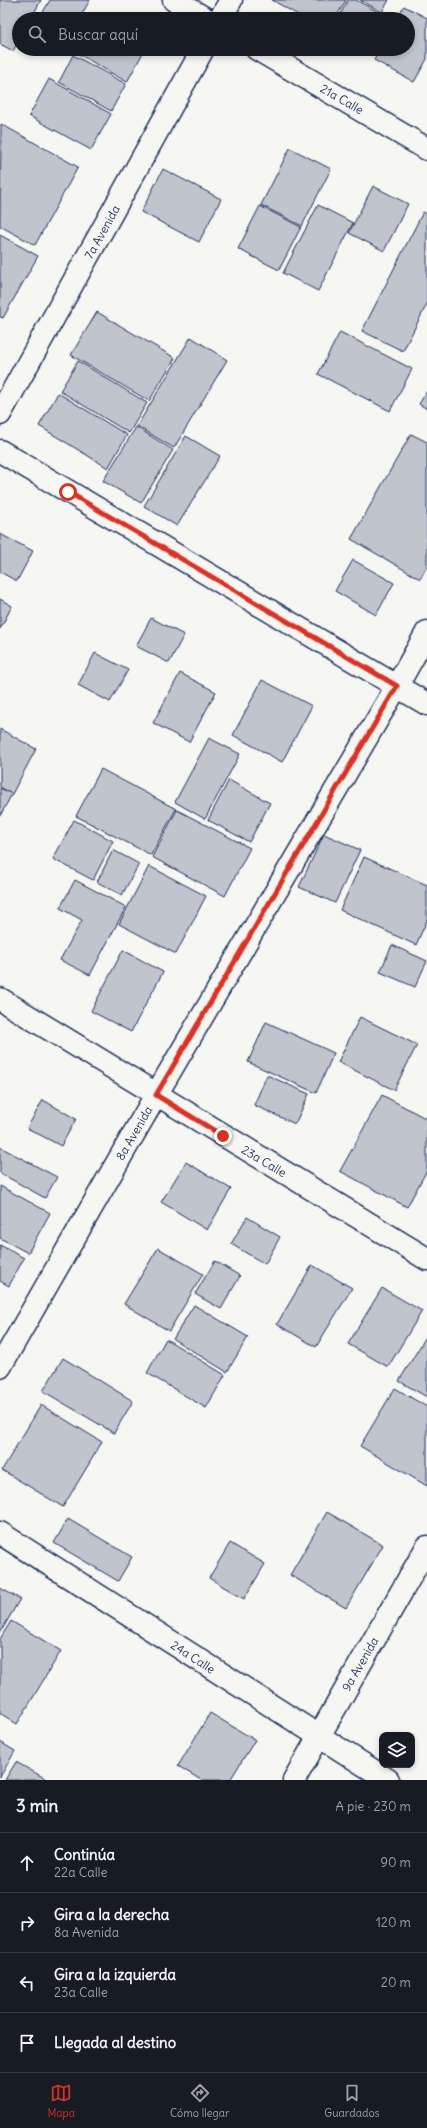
<!DOCTYPE html>
<html lang="es">
<head>
<meta charset="utf-8">
<style>
  :root { --surface:#171b24; --page:#242831; --text:#f1f3f6; --muted:#9ea1a6; --line:#363941; --accent:#d93025 }
  body { margin:0; font-family:Delius,sans-serif; background:var(--page); color:var(--text) }
  .controls { position:absolute; right:12px; bottom:12px; display:grid; overflow:hidden; border-radius:8px; box-shadow:0 2px 6px #0003 }
  .controls button { width:36px; height:36px; display:grid; place-items:center; padding:0; border:0; border-bottom:1px solid var(--line); background:var(--surface); color:var(--text); font:20px sans-serif }
  .stop { position:absolute; width:12px; height:12px; margin:-9px; border:3px solid #d93025; border-radius:50%; background:#fff }
  .stop.end { background:#d93025; border-color:#fff; box-shadow:0 1px 4px #0008 }
  .list { margin:0; padding:0; list-style:none }
  h2 { display:flex; justify-content:space-between; align-items:center; height:52px; margin:0; padding:0 16px; font-size:17px }
  h2 small { font-size:13px; font-weight:400; color:var(--muted) }
  .list li { display:grid; grid-template-columns:26px 1fr auto; gap:12px; align-items:center; box-sizing:border-box; height:60px; padding:0 16px; border-top:1px solid var(--line) }
  .list b { display:block; font-size:15px; white-space:nowrap }
  .list p { margin:0; font-size:13px; white-space:nowrap; color:var(--muted) }
  .list em { font-size:13px; font-style:normal; color:var(--muted) }
  .icon { flex:none; width:22px; height:22px; fill:none; stroke:currentColor; stroke-width:2; stroke-linecap:round; stroke-linejoin:round }
  .map { position:relative; flex:none; width:427px; height:1780px; overflow:hidden }
  .search { position:absolute; background:var(--surface); box-shadow:0 2px 6px #0003; left:12px; right:12px; top:12px; height:44px; display:flex; align-items:center; gap:10px; box-sizing:border-box; padding:0 14px; border-radius:22px; color:var(--muted); font-size:15px }
  .sheet { height:292px; background:var(--surface) }
  nav { display:flex; justify-content:space-around; align-items:center; box-sizing:border-box; height:56px; border-top:1px solid var(--line); background:var(--surface); font-size:11px; color:var(--muted) }
  nav a { display:grid; justify-items:center; gap:2px }
  nav .on { color:var(--accent) }
  .map>svg:first-child { display:block }
  .building { fill:#c0c4cd; stroke:#1b2f5e }
  .lines { fill:none; stroke-linecap:round; stroke-linejoin:round }
  .minor-casing { stroke:#1b2f5e; stroke-width:25 }
  .minor { stroke:#f6f6f2; stroke-width:22 }
  .route { stroke:#d93025; stroke-width:5 }
  .labels { text-anchor:middle; dominant-baseline:central; stroke-width:3.5; stroke-linejoin:round; paint-order:stroke }
  .street-label { font-size:12px; fill:#1b2f5e; stroke:#f6f6f2 }
</style>
</head>
<body>
<div class="map">
<svg width="427" height="1780" viewBox="0 0 427 1780">
  <rect width="100%" height="100%" fill="#f6f6f2"/>
  <filter id="ink" filterUnits="userSpaceOnUse"><feTurbulence type="fractalNoise" baseFrequency=".025" numOctaves="2"/><feDisplacementMap in="SourceGraphic" scale="8" xChannelSelector="R" yChannelSelector="G"/><feConvolveMatrix kernelMatrix="1 2 1 2 8 2 1 2 1" color-interpolation-filters="sRGB"/></filter>
  <g filter="url(#ink)">
    <path class="building" d="M0,0H41L31,19H19V40L13,51L0,44Z
      M50,0H90L79,19H39Z
      M272,0H346L335,19H305Z
      M348,0H356L382,14L379,19H338Z
      M360,0H389L382,12Z
      M404,6L427,18V59L414,82L374,60L380,49H408V19H396Z
      M89,14L98,19H87Z
      M70,49H145L127,82Z
      M73,55L126,84L111,111L59,82Z
      M49,79L111,114L91,150L29,116Z
      M1,124L78,167L35,245L0,226Z
      M290,148L331,169L302,226L261,205Z
      M163,169L221,199L199,242L141,212Z
      M373,186L408,204L384,251L349,233Z
      M318,205L353,223L318,291L283,273Z
      M260,206L301,227L279,270L238,249Z
      M423,212L427,214V304L403,351L362,331Z
      M0,235L38,256L3,318L0,317Z
      M97,312L175,358L149,401L71,355Z
      M340,332L412,369L390,411L318,374Z
      M191,337L227,360L174,448L137,426Z
      M78,361L147,403L129,433L60,391Z
      M427,391V409L419,404Z
      M58,393L127,435L108,468L39,426Z
      M136,427L173,450L141,503L103,481Z
      M411,434L427,442V566L420,579L351,539Z
      M186,436L220,456L177,526L144,506Z
      M0,534L33,551L17,581L0,572Z
      M353,560L394,583L376,615L335,591Z
      M0,599L12,606L0,629Z
      M151,618L184,635L169,663L136,646Z
      M95,653L128,670L110,702L78,685Z
      M180,673L216,692L189,742L153,723Z
      M262,680L312,706L282,762L233,735Z
      M0,729L36,749L12,794L0,787Z
      M209,738L240,754L205,819L175,802Z
      M101,769L176,809L151,855L76,816Z
      M229,780L270,803L249,842L208,820Z
      M0,788L12,794L0,816Z
      M177,810L250,848L225,896L152,857Z
      M74,820L113,841L93,880L53,859Z
      M324,834L360,850L335,903L299,887Z
      M113,850L139,864L122,895L97,882Z
      M364,857L427,885V920L416,945L340,910Z
      M149,866L206,896L176,954L119,924Z
      M75,880L126,907L90,975L60,960L82,920L60,908Z
      M392,945L427,961L415,987L380,972Z
      M123,950L163,972L131,1032L91,1011Z
      M360,1017L417,1045L394,1090L338,1062Z
      M266,1022L334,1053L316,1093L248,1062Z
      M267,1075L309,1094L295,1124L254,1105Z
      M382,1095L427,1119V1170L407,1207L340,1171Z
      M43,1100L76,1119L61,1146L27,1128Z
      M0,1147L57,1177L45,1198L0,1173Z
      M186,1162L231,1189L207,1230L161,1202Z
      M0,1186L50,1213L28,1253L0,1238Z
      M247,1217L280,1237L265,1264L231,1244Z
      M0,1245L24,1258L9,1286L0,1281Z
      M158,1248L203,1274L169,1331L124,1304Z
      M215,1261L240,1276L221,1309L195,1294Z
      M312,1265L352,1288L316,1347L277,1324Z
      M382,1288L422,1311L388,1367L348,1344Z
      M194,1305L248,1337L227,1372L173,1339Z
      M427,1335V1397L399,1381Z
      M166,1339L225,1375L206,1408L147,1373Z
      M63,1358L133,1401L114,1433L43,1391Z
      M395,1388L427,1407V1486L360,1446Z
      M41,1405L102,1442L63,1507L2,1470Z
      M327,1512L383,1545L346,1608L290,1575Z
      M68,1519L132,1557L118,1581L54,1543Z
      M230,1543L265,1564L244,1599L209,1578Z
      M0,1588L20,1599L0,1633Z
      M11,1621L61,1651L17,1724L0,1713V1639Z
      M210,1713L255,1740L230,1780H201L178,1766Z
      M0,1742L15,1751L0,1777Z
      M16,1762L48,1780H5Z"/>
    <g class="lines">
      <defs>
        <path id="minor" d="M174,0L206,19
          M220,19L231,0
          M257,49L427,149
          M0,414L203,49
          M0,451L427,704
          M0,999L427,1259
          M0,1367L156,1095L397,686L427,632
          M0,1533L388,1780
          M294,1780L427,1547"/>
      </defs>
      <use href="#minor" class="minor-casing"/>
      <use href="#minor" class="minor"/>
    </g>
  </g>
  <g class="lines" filter="url(#ink)">
    <path class="route" d="M68,492L397,686L156,1095L223,1136"/>
  </g>
  <g class="labels">
    <g class="street-label">
      <text transform="translate(342 99) rotate(30)">21a Calle</text>
      <text transform="translate(102 232) rotate(-61)">7a Avenida</text>
      <text transform="translate(134 1133) rotate(-60)">8a Avenida</text>
      <text transform="translate(264 1161) rotate(31)">23a Calle</text>
      <text transform="translate(193 1657) rotate(33)">24a Calle</text>
      <text transform="translate(360 1664) rotate(-60)">9a Avenida</text>
    </g>
  </g>
</svg>
<div class="controls">
<button><svg class="icon" aria-label="layers" viewBox="0 0 24 24"><path d="M12 4l9 5-9 5-9-5zM3 14l9 5 9-5"/></svg></button>
</div>
<div class="stop" style="left:68px;top:492px"></div>
<div class="stop end" style="left:223px;top:1136px"></div>
<div class="search"><svg class="icon" aria-label="search" viewBox="0 0 24 24"><circle cx="10" cy="10" r="6"/><path d="M15 15l6 6"/></svg>Buscar aquí</div>
</div>
<section class="sheet">
<h2>3 min<small>A pie · 230 m</small></h2>
<ul class="list">
<li><svg class="icon" aria-label="ahead" viewBox="0 0 24 24"><path d="M12 20V5M6 11l6-6 6 6"/></svg><div><b>Continúa</b><p>22a Calle</p></div><em>90 m</em></li>
<li><svg class="icon" aria-label="right" viewBox="0 0 24 24"><path d="M7 20v-9h11M14 6l5 5-5 5"/></svg><div><b>Gira a la derecha</b><p>8a Avenida</p></div><em>120 m</em></li>
<li><svg class="icon" aria-label="left" viewBox="0 0 24 24"><path d="M17 20v-9H6M10 6l-5 5 5 5"/></svg><div><b>Gira a la izquierda</b><p>23a Calle</p></div><em>20 m</em></li>
<li><svg class="icon" aria-label="arrive" viewBox="0 0 24 24"><path d="M6 21V4h12l-3 4 3 4H6"/></svg><div><b>Llegada al destino</b></div></li>
</ul>
</section>
<nav>
<a class="on"><svg class="icon" aria-label="map" viewBox="0 0 24 24"><path d="M3 6l6-2 6 2 6-2v14l-6 2-6-2-6 2zM9 4v14M15 6v14"/></svg>Mapa</a>
<a><svg class="icon" aria-label="directions" viewBox="0 0 24 24"><path d="M12 3l9 9-9 9-9-9zM9 14v-3h6M13 9l2 2-2 2"/></svg>Cómo llegar</a>
<a><svg class="icon" aria-label="saved" viewBox="0 0 24 24"><path d="M7 4h10v16l-5-4-5 4z"/></svg>Guardados</a>
</nav>
</body>
</html>
